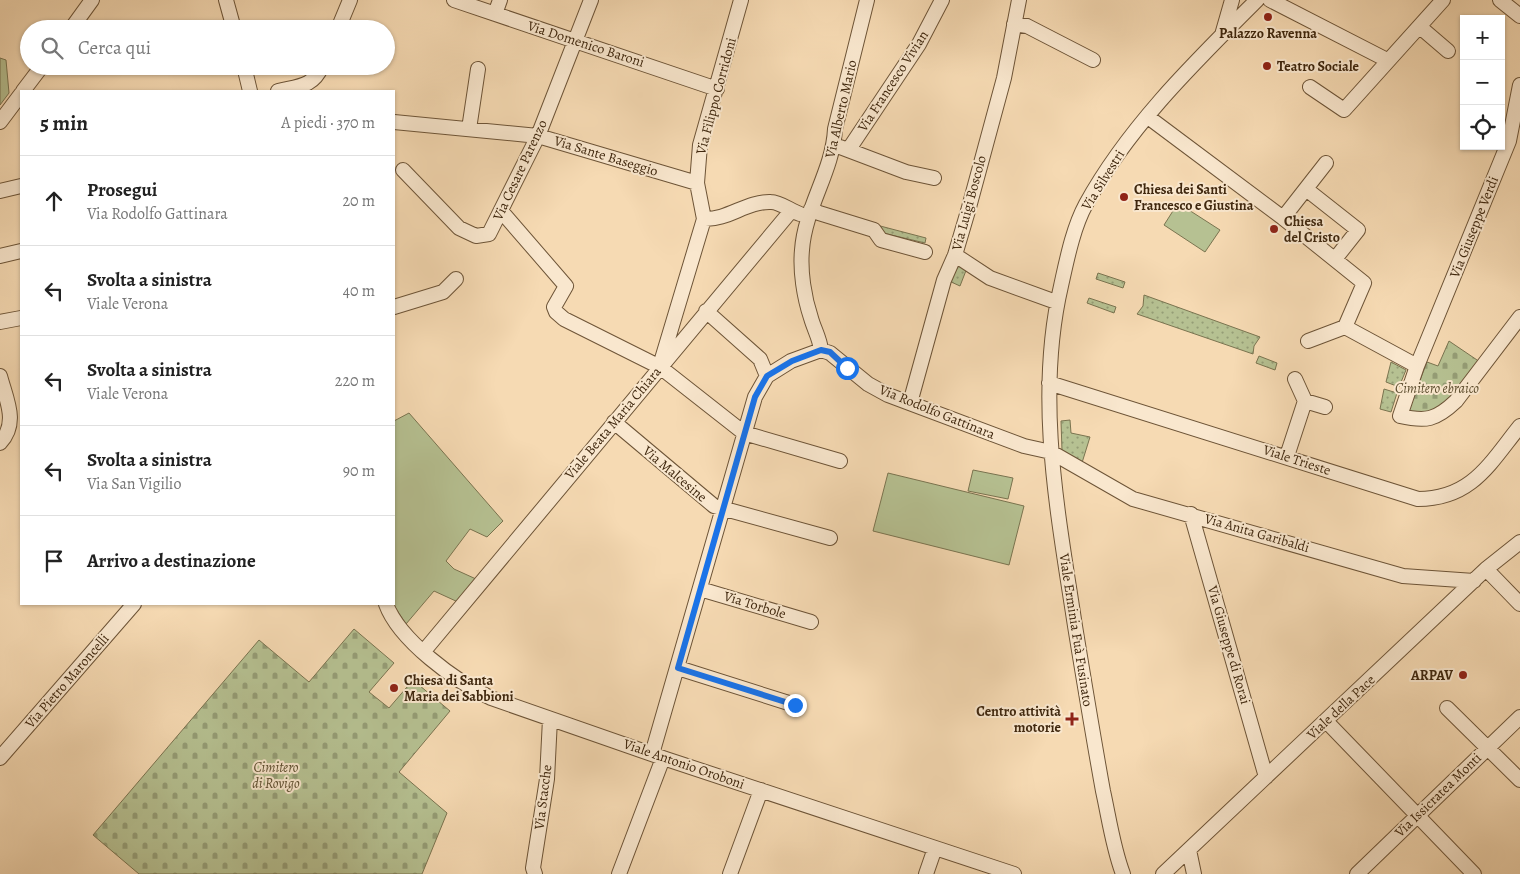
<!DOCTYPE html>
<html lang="it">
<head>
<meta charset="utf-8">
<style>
  :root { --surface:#fff; --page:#f6f6f6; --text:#222; --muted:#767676; --line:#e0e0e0 }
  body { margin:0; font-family:Alegreya,serif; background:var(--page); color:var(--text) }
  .controls { position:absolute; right:15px; top:15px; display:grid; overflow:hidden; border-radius:0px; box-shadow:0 1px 4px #0004 }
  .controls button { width:45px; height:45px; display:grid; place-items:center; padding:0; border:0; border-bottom:1px solid var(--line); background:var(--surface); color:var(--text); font:25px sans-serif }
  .stop { position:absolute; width:15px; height:15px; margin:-11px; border:4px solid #1a73e8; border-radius:50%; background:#fff }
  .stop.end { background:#1a73e8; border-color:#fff; box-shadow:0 1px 5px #0008 }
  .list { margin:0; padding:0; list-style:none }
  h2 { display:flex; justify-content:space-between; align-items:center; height:65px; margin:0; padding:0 20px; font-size:21px }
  h2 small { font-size:16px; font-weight:400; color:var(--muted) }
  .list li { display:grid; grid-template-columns:32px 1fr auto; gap:15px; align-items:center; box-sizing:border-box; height:90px; padding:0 20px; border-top:1px solid var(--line) }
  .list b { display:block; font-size:19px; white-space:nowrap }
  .list p { margin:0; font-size:16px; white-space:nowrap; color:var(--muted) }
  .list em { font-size:16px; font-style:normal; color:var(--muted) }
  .icon { flex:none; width:28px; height:28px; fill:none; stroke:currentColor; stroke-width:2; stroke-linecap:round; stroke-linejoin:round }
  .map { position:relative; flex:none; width:1520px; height:874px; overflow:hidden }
  .search { position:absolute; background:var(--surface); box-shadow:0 1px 4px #0004; left:20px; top:20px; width:375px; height:55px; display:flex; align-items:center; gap:12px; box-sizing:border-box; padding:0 18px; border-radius:28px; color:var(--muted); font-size:19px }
  .panel { position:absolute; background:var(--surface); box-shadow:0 1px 4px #0004; left:20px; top:90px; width:375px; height:515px; border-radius:0px }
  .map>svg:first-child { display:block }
  .grass { fill:url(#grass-dots); stroke:#7a7450 }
  .cemetery { fill:url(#cemetery-stones); stroke:#7a7450 }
  .green { fill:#b6c192; stroke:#7a7450 }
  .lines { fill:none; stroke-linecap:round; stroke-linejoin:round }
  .minor-casing { stroke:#6d5437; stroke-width:16 }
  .minor { stroke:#f9e7ce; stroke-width:14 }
  .route { stroke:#1a73e8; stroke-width:6 }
  .poi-dot { fill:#8f2418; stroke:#f9e7ce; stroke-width:2 }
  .labels { text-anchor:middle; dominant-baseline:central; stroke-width:4; stroke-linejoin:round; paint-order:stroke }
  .poi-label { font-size:14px; font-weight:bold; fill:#3f270e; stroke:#f9e7ce; text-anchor:start }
  .street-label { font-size:14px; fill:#3f270e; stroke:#f9e7ce }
  .park-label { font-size:14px; font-style:italic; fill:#5d4e2f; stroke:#f9e7ce }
</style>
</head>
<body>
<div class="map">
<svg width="1520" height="874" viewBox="0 0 1520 874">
  <defs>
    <pattern id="grass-dots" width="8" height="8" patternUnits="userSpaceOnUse" patternTransform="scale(1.25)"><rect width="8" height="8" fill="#b6c192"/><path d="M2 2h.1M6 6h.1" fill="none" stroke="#959d76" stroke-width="1.8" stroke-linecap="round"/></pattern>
    <pattern id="cemetery-stones" width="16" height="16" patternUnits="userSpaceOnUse" patternTransform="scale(1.25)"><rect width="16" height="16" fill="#b6c192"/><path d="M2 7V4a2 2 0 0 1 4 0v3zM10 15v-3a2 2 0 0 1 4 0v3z" fill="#959d76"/></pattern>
  </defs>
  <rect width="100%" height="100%" fill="#f6dab3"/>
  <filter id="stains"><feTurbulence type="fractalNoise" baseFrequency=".004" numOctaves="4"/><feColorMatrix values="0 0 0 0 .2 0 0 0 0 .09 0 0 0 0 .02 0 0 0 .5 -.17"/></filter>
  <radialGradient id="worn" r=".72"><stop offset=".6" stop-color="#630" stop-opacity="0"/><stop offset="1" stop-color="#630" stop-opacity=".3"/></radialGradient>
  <path class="grass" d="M823,211L926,238L925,243L883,233Z
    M957,266L967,268L960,286L949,281Z
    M1098,273L1125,282L1123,288L1096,279Z
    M1144,295L1260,337L1254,346L1253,354L1137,314L1143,306Z
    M1089,298L1116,307L1114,313L1087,303Z
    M1259,356L1277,363L1275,370L1256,363Z
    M1391,362L1406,370L1399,387L1386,382Z
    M1384,389L1397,393L1391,412L1380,409Z
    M1070,420L1071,433L1090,437L1081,466L1062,451L1061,421Z"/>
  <path class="cemetery" d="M1449,341L1480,362L1449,403L1430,415L1407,414L1427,362L1438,366Z
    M354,629L394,663L369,692L389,708L413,680L450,711L399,772L447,813L422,874H139L93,835L259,640L309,682Z"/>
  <path class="green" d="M0,58L6,60L9,93L0,105Z
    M1178,203L1220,230L1205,252L1164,225Z
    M409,413L503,521L487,537L470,529L446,561L454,569L476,579L458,602L434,591L406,624L393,604L394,421Z
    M973,470L1013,478L1008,499L968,491Z
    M888,473L1024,506L1009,565L873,531Z"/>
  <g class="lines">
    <defs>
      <path id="minor" d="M226,0L234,29
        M454,0L717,89
        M1270,0L1387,60
        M1500,0L1520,16
        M495,14L500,0
        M1014,24L1027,26L1093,60
        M1420,27L1448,51
        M71,29L92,0
        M338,29L350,0
        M1222,35L1232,0
        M244,66L250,91
        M1520,85L1509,141L1417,366L1400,416C1426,422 1436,420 1456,401L1520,317
        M1310,87L1344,110L1443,0
        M23,91L42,66
        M278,91C299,86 313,87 322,66
        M1148,117L1283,218L1364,283L1345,327
        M0,122L21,94
        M394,122L538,136L697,183
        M469,129L478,69
        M840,147L906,172L934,178
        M849,149L919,44L942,0
        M403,170L459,228L476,236L489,234L538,136L591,0
        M1306,189L1358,230L1335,259
        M0,191L21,186
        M811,209L819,213L874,230L881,240L925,252
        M502,212L566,286L554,307L556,312L564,319L660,367L744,433L840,461
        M1283,218L1326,163
        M704,219C728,220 747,201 771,202C780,202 791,211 800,214
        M955,255L990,278L1056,302
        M0,256L21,251
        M394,307L443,292L456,279
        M706,311L760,359L767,376
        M0,322L21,318
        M1345,327L1417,366
        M1308,341L1345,327
        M821,350L830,353L868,384L888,395L1024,446L1051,452L1133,499L1403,576L1474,581
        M821,350C820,339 814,329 811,318C804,297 800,271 802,250C805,207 833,171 835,129L867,0
        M662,359L704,219L697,183L700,145L741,0
        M0,376C6,399 19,423 0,443
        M1049,383L1418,499C1472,499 1490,463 1520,426
        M1305,401L1325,407
        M910,403L944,280L955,255L968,211L1004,78L1019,0
        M614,422L714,506L830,538
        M1287,456L1305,401L1295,379
        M1191,514L1266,777
        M1486,569L1520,604
        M700,589L811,622
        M386,604C399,640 456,682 491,698L666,759L1014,874
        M424,651L791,211
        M678,668L795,705
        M1447,708L1520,780
        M1326,721L1474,874
        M652,754L755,397L767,376L791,361L821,350
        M0,758L134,604
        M1189,850L1194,874
        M535,874L533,868L547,779L550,719
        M619,874L663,758
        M730,874L761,790
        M926,874L935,848
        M1123,874C1113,848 1109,818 1103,791C1093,736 1084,681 1075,626C1058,514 1035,398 1061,286C1067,259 1073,228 1086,204C1129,126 1195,62 1257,0
        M1163,874L1486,569L1520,542
        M1357,874L1520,717"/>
    </defs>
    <use href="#minor" class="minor-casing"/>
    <use href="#minor" class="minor"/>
  </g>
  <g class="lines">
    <path class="route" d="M795,705L678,668L755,397L767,376L792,361L821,350L830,352L847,368"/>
  </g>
  <g class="poi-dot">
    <circle cx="1268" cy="17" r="5"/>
    <circle cx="1267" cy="66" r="5"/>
    <circle cx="1124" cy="197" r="5"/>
    <circle cx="1274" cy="229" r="5"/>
    <circle cx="1463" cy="675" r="5"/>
    <circle cx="394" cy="688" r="5"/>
    <path d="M1069.5 711.5h5v5h5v5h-5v5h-5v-5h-5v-5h5z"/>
  </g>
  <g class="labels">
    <g class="poi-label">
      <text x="1268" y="33" text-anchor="middle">Palazzo Ravenna</text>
      <text x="1277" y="66">Teatro Sociale</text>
      <text x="1134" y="189">Chiesa dei Santi<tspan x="1134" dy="16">Francesco e Giustina</tspan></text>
      <text x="1284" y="221">Chiesa<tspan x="1284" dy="16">del Cristo</tspan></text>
      <text x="1453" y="675" text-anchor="end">ARPAV</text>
      <text x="404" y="680">Chiesa di Santa<tspan x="404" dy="16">Maria dei Sabbioni</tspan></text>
      <text x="1061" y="711" text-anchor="end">Centro attività<tspan x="1061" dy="16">motorie</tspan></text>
    </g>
    <g class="street-label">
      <text transform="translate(586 44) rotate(18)">Via Domenico Baroni</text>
      <text transform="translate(893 81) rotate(-57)">Via Francesco Vivian</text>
      <text transform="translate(716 96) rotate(-75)">Via Filippo Corridoni</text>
      <text transform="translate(841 109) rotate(-77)">Via Alberto Mario</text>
      <text transform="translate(606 156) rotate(17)">Via Sante Baseggio</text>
      <text transform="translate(520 170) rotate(-65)">Via Cesare Parenzo</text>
      <text transform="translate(1103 180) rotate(-58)">Via Silvestri</text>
      <text transform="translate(969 203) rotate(-75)">Via Luigi Boscolo</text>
      <text transform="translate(1474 227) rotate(-68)">Via Giuseppe Verdi</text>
      <text transform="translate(937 412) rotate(22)">Via Rodolfo Gattinara</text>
      <text transform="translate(613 423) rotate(-50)">Viale Beata Maria Chiara</text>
      <text transform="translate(1297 460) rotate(18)">Viale Trieste</text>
      <text transform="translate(675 474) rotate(40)">Via Malcesine</text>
      <text transform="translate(1257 533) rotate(16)">Via Anita Garibaldi</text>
      <text transform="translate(755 605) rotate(17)">Via Torbole</text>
      <text transform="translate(1076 630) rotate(81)">Viale Erminia Fuà Fusinato</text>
      <text transform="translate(1229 645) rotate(74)">Via Giuseppe di Rorai</text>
      <text transform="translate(67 681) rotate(-49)">Via Pietro Maroncelli</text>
      <text transform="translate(1341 707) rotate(-43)">Viale della Pace</text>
      <text transform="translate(684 764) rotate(19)">Viale Antonio Oroboni</text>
      <text transform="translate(1438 795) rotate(-44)">Via Issicratea Monti</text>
      <text transform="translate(543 797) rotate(-83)">Via Stacche</text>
    </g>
    <g class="park-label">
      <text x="1437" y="388">Cimitero ebraico</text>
      <text x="276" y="767">Cimitero<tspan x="276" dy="16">di Rovigo</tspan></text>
    </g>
  </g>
  <rect width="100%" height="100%" filter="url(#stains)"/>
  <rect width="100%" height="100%" fill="url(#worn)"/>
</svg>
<div class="controls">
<button>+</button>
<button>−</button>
<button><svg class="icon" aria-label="locate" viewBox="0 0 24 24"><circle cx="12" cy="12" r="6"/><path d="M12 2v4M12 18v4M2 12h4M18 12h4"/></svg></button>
</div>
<div class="stop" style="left:847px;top:368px"></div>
<div class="stop end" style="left:795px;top:705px"></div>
<div class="search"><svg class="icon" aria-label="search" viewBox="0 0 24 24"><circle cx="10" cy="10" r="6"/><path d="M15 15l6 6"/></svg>Cerca qui</div>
<section class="panel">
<h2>5 min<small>A piedi · 370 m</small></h2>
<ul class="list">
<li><svg class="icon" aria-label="ahead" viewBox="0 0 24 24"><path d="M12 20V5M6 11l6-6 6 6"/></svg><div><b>Prosegui</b><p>Via Rodolfo Gattinara</p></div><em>20 m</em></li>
<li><svg class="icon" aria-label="left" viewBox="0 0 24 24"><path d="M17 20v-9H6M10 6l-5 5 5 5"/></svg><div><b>Svolta a sinistra</b><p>Viale Verona</p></div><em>40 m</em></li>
<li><svg class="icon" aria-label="left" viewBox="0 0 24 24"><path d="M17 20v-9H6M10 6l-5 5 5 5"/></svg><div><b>Svolta a sinistra</b><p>Viale Verona</p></div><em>220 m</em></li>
<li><svg class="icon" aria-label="left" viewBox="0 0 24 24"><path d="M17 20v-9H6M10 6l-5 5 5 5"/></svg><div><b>Svolta a sinistra</b><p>Via San Vigilio</p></div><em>90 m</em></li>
<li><svg class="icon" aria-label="arrive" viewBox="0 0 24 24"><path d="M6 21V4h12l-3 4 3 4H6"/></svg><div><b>Arrivo a destinazione</b></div></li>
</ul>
</section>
</div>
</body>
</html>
